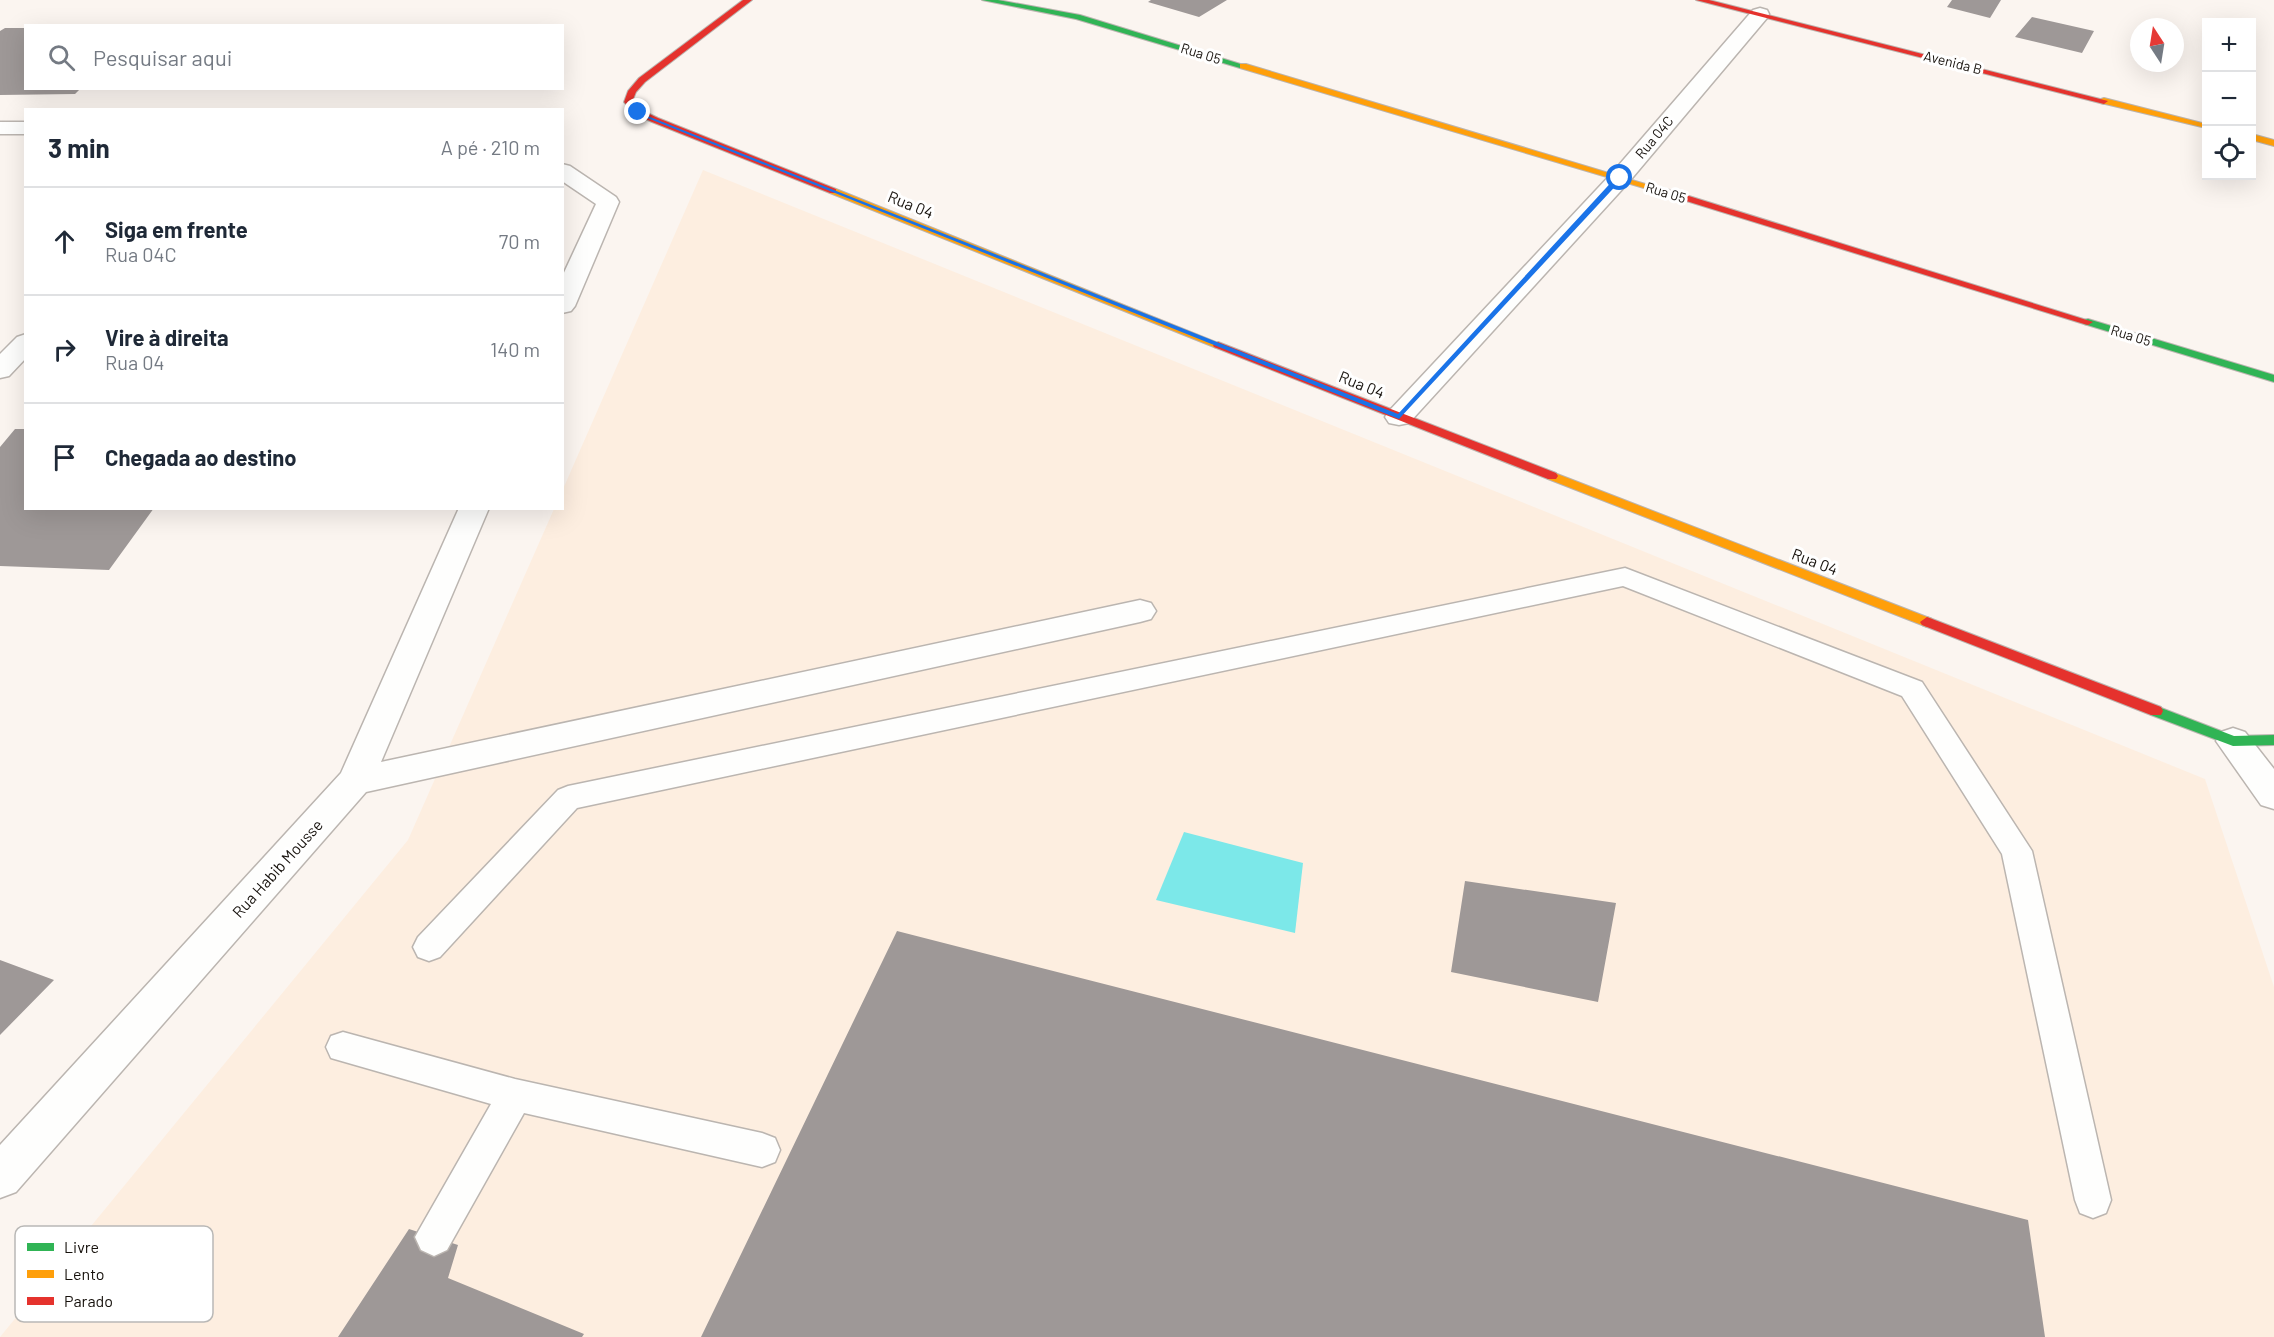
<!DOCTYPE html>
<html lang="pt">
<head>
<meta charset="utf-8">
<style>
  :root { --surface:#fff; --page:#f2f2f3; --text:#1f2937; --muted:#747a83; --line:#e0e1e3 }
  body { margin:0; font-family:Barlow,sans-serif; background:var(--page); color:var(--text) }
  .controls { position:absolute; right:18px; top:18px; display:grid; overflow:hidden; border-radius:0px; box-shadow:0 6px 24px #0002 }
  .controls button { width:54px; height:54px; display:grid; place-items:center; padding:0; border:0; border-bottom:2px solid var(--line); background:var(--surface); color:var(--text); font:30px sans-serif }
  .compass { position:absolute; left:2130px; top:18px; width:54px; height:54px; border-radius:50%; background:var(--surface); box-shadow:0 6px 24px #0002; rotate:348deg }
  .stop { position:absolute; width:18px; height:18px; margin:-14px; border:4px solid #1a73e8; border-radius:50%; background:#fff }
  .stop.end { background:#1a73e8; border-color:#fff; box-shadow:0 2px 6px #0008 }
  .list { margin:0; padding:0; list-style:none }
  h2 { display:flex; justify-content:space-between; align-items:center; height:78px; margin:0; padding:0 24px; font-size:26px }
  h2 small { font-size:20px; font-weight:400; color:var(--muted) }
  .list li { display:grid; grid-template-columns:39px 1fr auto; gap:18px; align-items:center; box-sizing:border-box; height:108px; padding:0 24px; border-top:2px solid var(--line) }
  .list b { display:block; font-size:22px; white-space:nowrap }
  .list p { margin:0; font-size:20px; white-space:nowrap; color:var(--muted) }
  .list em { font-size:20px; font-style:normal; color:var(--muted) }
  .icon { flex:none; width:33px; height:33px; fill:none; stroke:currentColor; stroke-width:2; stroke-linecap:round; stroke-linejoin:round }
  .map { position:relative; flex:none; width:2274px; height:1337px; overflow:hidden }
  .search { position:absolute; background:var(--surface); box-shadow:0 6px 24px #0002; left:24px; top:24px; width:540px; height:66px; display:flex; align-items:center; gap:15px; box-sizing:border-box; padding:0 21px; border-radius:0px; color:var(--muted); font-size:22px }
  .panel { position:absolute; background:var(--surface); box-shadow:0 6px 24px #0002; left:24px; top:108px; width:540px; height:402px; border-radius:0px }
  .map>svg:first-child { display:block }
  .built { fill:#fdeee0 }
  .water { fill:#7ce8e9 }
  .building { fill:#9e9897 }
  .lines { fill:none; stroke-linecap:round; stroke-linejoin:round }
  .lane-casing { stroke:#bbb5b0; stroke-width:3 }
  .street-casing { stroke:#bbb5b0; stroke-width:3 }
  .fast-casing { stroke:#bbb5b0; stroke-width:2 }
  .slow-casing { stroke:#bbb5b0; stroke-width:2 }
  .jam-casing { stroke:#bbb5b0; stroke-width:2 }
  .lane { fill:#fefefd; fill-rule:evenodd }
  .street { fill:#fefefd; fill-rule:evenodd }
  .fast { fill:#30b455; fill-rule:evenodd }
  .slow { fill:#ff9f0a; fill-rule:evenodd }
  .jam { fill:#e5322d; fill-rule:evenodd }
  .route { fill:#1a73e8 }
  .labels { text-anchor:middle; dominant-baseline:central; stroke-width:6; stroke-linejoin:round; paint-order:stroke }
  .far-street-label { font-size:14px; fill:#16110c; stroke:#fff }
  .street-label { font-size:16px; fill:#16110c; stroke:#fff }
  .key { fill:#fff; stroke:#b9b8b6; stroke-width:1.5 }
  .key-label { font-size:16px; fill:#16110c }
</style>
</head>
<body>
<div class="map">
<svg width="2274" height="1337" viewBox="0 0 2274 1337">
  <rect width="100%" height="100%" fill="#fbf5f0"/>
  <path class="built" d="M703,170L2205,779L2274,987V1337H0L408,840L554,509L562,508L563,489Z"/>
  <path class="water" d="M1184,832L1303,863L1295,933L1156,900Z"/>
  <path class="building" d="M1151,0H1227L1199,17L1148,2Z
    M1952,0H2001L1990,18L1947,7Z
    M2032,17L2094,31L2082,53L2015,37Z
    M5,28H26V88H81L75,94L0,95V31Z
    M15,429H26V508H154L109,570L0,566V447Z
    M1465,881L1616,903L1598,1002L1451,972Z
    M897,931L2028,1220L2045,1337H701Z
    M0,960L54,980L0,1035Z
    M409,1229L458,1245L448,1278L584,1334L582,1337H338Z"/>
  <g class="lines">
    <defs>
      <path id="lane" d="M1625,568L1922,682L2032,851L2111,1200L2106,1213L2093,1218L2080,1213L2075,1200L2002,854L1902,696L1623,586L577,808L440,957L429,961L418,957L413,947L418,937L558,790L568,786Z
        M343,1032L515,1079L762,1133L775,1138L780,1150L775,1162L762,1167L524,1113L447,1250L434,1256L421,1250L415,1237L491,1104L331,1058L326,1047L331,1036Z"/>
      <path id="street" d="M1760,8L1767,10L1769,14L1767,18L1628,183L1409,423L1399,425L1389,423L1385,417L1389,411L1612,173L1753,10Z
        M0,122H26V134H0Z
        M562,164L570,166L616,197L619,202L575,306L571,311L562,313V277L596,204L562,181Z
        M26,334V358L9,376L0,378V354L17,337Z
        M459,508H489L381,762L1140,600L1151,603L1156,611L1151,619L1140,622L366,792L16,1192L0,1198V1145L341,773Z
        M2233,728L2245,732L2274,769V809L2261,805L2216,741L2221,732Z"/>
      <path id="fast" d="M982,0H998L1080,15L1247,66L1240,68L1076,19Z
        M2088,319L2274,375V382L2084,324V320Z
        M2156,706L2234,736L2274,735V745L2233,746L2151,715L2149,711L2151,707Z"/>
      <path id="slow" d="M1240,64H1246L1662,189L1654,191L1240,68Z
        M2104,98L2206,124V128L2101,103V99Z
        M2252,134L2274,140V146L2252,140Z
        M830,189H836L1223,345L1218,348L1214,347L830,193Z
        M1552,472L1932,619L1934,622L1927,627L1922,625L1548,479L1546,476L1548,473Z"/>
      <path id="jam" d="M743,0H752L645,82L636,92L632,102L641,110L658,118L836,189V193H830L652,122L635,114L624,102L628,91L639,78Z
        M1696,0H1709L2108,101L2104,104Z
        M1654,187H1660L2093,322L2088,325L2084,324L1654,191Z
        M1218,342L1556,473L1558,476L1556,479H1548L1214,347L1213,345Z
        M1927,617L2161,707L2163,711L2161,715H2151L1922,625L1920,622Z"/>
    </defs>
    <use href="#lane" class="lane-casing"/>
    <use href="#street" class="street-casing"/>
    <use href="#fast" class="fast-casing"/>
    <use href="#slow" class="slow-casing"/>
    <use href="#jam" class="jam-casing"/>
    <use href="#lane" class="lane"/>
    <use href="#street" class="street"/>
    <use href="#fast" class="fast"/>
    <use href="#slow" class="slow"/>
    <use href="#jam" class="jam"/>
  </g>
  <path class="route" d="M635,111L1398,414L1617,176L1623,178L1399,419L635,113Z"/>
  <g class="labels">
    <g class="far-street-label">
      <text transform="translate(1201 53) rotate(17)">Rua 05</text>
      <text transform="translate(1953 62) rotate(14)">Avenida B</text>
      <text transform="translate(1654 137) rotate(-50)">Rua 04C</text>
      <text transform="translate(1666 192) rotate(17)">Rua 05</text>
      <text transform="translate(2131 335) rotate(17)">Rua 05</text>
    </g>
    <g class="street-label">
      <text transform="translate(911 204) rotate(22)">Rua 04</text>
      <text transform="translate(1362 384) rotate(22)">Rua 04</text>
      <text transform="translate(1815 561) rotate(21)">Rua 04</text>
      <text transform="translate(277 868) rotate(-48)">Rua Habib Mousse</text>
    </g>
  </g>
  <rect x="15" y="1226" width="198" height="96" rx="9" class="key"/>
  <rect x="27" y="1243" width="27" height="8" fill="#30b455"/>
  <rect x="27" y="1270" width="27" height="8" fill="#ff9f0a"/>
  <rect x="27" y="1297" width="27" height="8" fill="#e5322d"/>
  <g class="key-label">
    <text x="64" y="1253">Livre</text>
    <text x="64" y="1280">Lento</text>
    <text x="64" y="1307">Parado</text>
  </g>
</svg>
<div class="controls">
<button>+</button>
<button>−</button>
<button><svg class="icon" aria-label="locate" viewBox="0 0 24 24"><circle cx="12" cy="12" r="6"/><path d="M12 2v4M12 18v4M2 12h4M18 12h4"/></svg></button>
</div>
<svg class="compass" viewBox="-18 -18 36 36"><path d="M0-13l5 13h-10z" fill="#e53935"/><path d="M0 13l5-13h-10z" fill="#747a83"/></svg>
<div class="stop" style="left:1620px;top:178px"></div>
<div class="stop end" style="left:638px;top:112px"></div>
<div class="search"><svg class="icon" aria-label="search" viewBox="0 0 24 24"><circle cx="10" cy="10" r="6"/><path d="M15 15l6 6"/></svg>Pesquisar aqui</div>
<section class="panel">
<h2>3 min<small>A pé · 210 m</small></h2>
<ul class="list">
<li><svg class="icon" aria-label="ahead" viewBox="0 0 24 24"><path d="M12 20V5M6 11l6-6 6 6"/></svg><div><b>Siga em frente</b><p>Rua 04C</p></div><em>70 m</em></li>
<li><svg class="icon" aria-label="right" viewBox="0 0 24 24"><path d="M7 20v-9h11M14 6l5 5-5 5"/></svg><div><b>Vire à direita</b><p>Rua 04</p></div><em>140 m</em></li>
<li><svg class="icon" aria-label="arrive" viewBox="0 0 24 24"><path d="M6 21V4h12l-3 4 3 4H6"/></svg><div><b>Chegada ao destino</b></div></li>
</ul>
</section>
</div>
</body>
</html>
